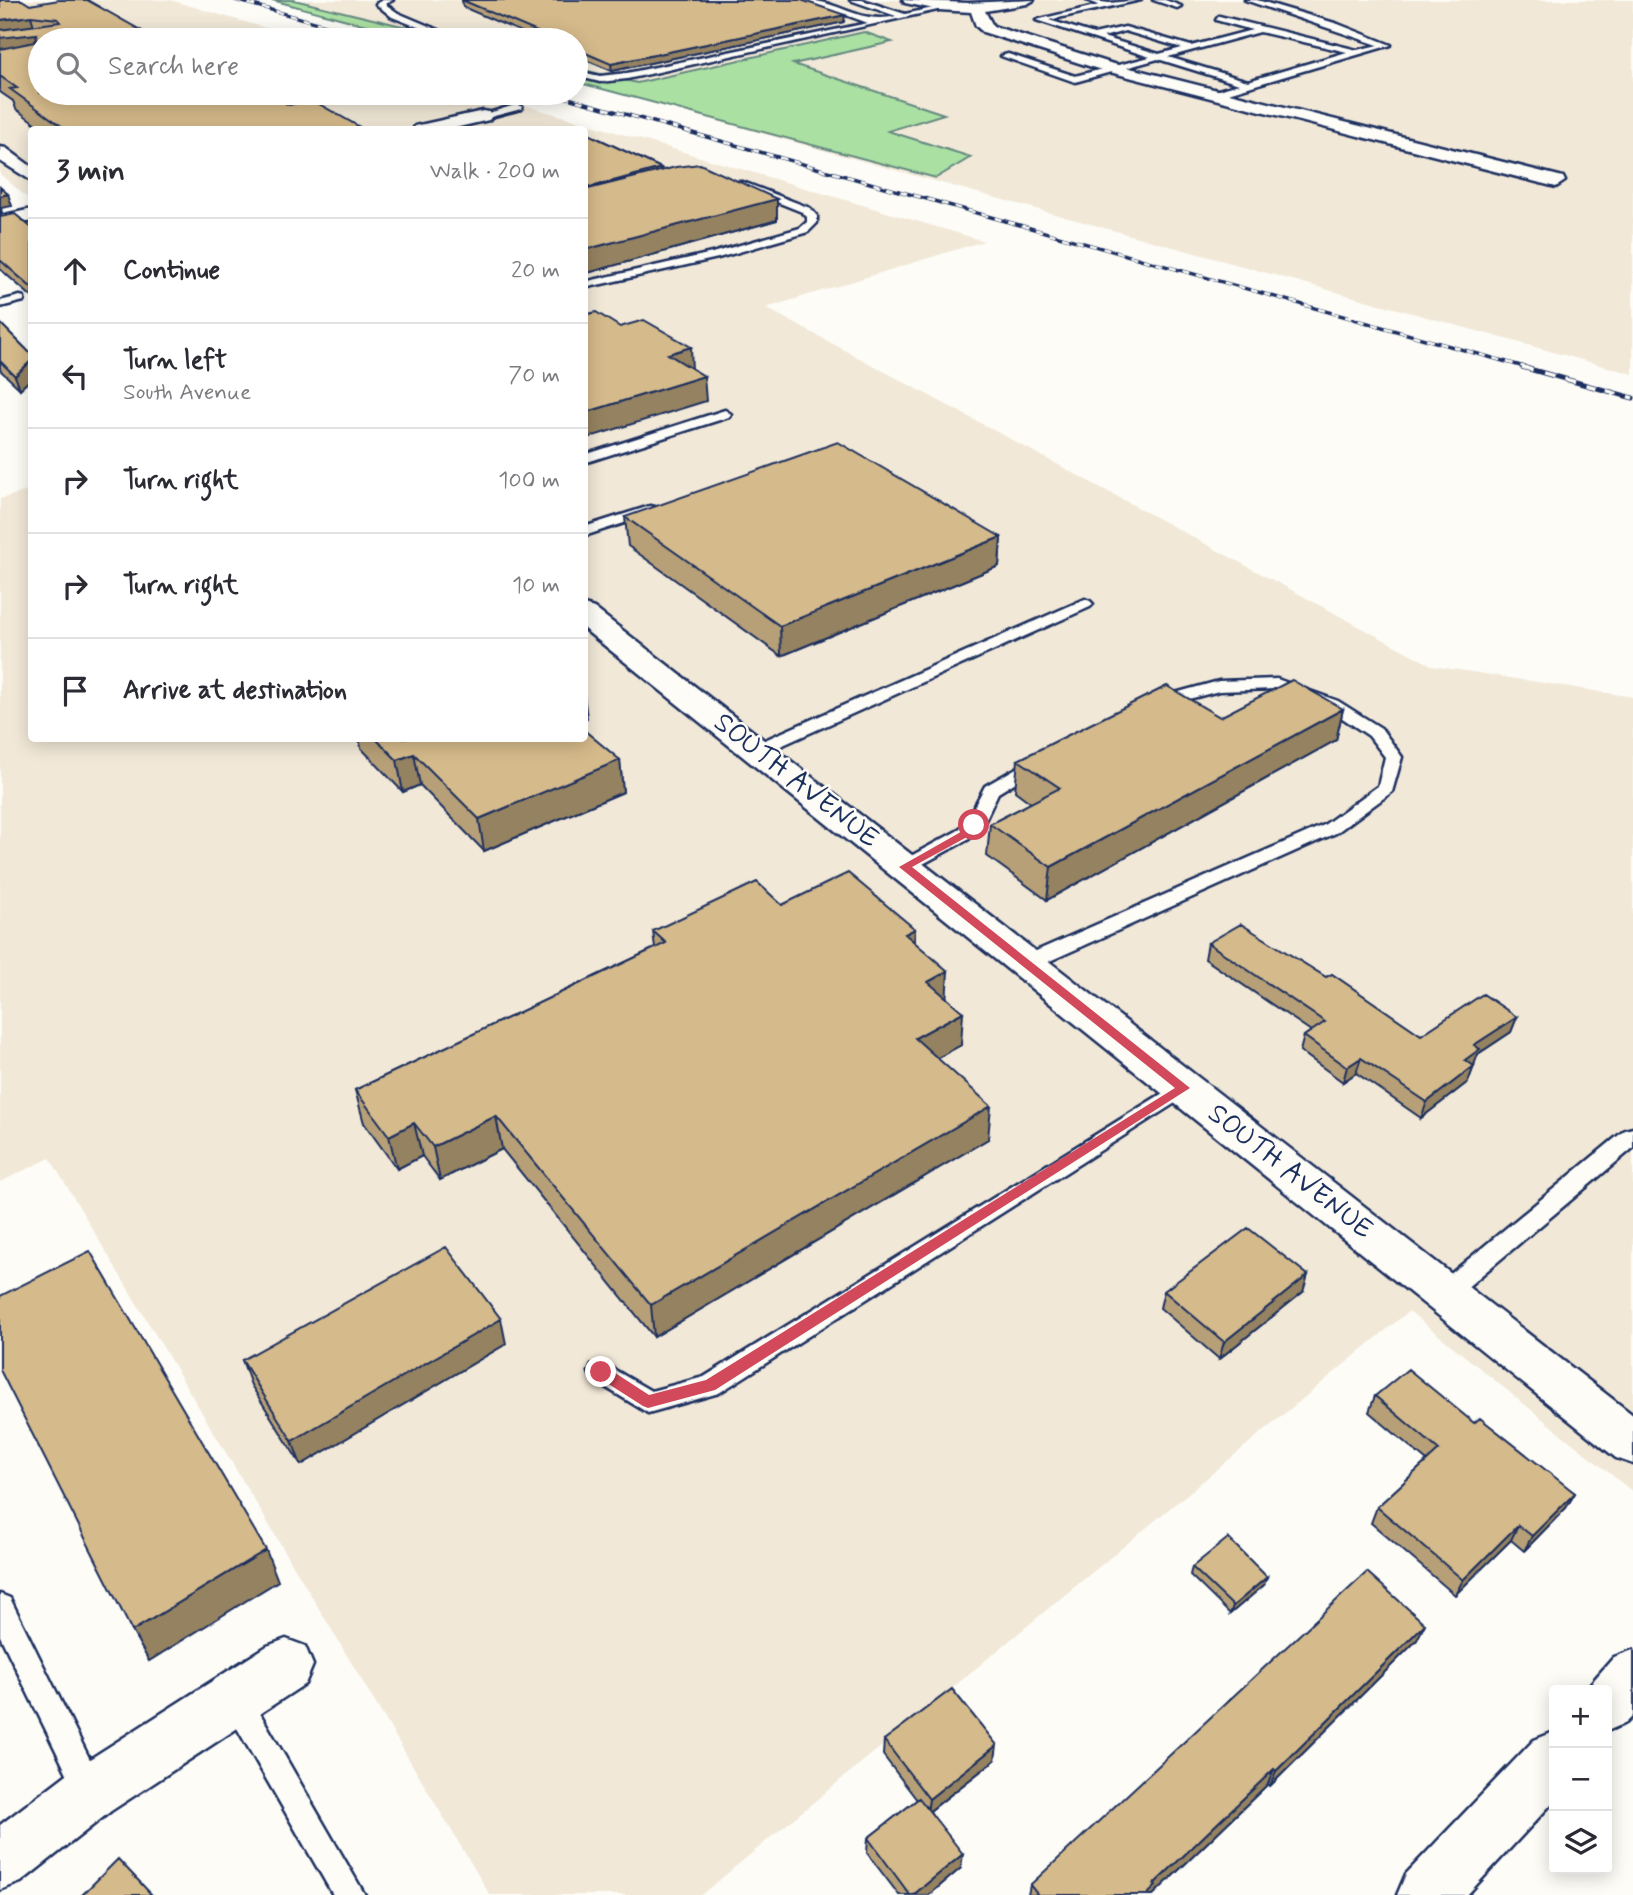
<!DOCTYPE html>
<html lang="en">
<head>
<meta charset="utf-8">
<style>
  :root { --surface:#fff; --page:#f7f7f7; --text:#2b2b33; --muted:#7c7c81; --line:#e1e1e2 }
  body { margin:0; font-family:Mynerve,sans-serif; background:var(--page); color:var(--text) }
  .controls { position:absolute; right:21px; bottom:21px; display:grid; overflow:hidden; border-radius:7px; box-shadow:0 4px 18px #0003 }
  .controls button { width:63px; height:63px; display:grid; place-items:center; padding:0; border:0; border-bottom:2px solid var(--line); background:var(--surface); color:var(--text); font:35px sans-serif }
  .stop { position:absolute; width:21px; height:21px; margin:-16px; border:5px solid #d1495b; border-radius:50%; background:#fff }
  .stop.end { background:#d1495b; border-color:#fff; box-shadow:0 2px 7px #0008 }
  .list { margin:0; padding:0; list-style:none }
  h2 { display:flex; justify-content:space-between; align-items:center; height:91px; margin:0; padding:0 28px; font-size:30px }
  h2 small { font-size:23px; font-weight:400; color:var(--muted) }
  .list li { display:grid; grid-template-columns:46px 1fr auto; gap:21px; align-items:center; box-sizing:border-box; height:105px; padding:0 28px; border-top:2px solid var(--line) }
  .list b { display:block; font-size:26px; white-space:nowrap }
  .list p { margin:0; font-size:23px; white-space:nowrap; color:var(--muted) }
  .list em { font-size:23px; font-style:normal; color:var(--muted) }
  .icon { flex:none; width:38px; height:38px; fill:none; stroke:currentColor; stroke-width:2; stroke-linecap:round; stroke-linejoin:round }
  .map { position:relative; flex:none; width:1633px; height:1895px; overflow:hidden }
  .search { position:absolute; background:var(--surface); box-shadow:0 4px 18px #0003; left:28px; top:28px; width:560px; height:77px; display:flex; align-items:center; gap:18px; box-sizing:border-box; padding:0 24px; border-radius:38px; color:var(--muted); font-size:26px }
  .panel { position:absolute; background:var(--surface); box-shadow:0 4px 18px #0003; left:28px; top:126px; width:560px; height:616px; border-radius:7px }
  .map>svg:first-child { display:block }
  .built { fill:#f1e8d7 }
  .green { fill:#abe0a3; stroke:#638880; stroke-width:2 }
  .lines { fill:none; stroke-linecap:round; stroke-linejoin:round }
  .service-casing { stroke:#1b2f5e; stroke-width:5 }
  .minor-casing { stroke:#1b2f5e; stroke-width:5 }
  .service { fill:#fdfcf7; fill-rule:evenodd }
  .minor { fill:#fdfcf7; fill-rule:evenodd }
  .rail-far1-casing { stroke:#1b2f5e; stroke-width:3.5 }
  .rail-casing { stroke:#1b2f5e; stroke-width:5 }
  .rail-far1 { stroke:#fdfcf7; stroke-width:2.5; stroke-dasharray:7; stroke-linecap:butt }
  .rail { stroke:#fdfcf7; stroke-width:3.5; stroke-dasharray:11; stroke-linecap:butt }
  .wall { fill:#b7a078; stroke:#1b2f5e; stroke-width:2 }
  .shaded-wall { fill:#958261; stroke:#1b2f5e; stroke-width:2 }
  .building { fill:#d5ba8b; stroke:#1b2f5e; stroke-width:2 }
  .route { fill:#d1495b }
  .labels { text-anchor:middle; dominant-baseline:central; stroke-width:5; stroke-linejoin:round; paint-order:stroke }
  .street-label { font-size:28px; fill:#1b2f5e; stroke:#fdfcf7 }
</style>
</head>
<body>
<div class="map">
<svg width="1633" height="1895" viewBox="0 0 1633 1895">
  <rect width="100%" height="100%" fill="#fdfcf7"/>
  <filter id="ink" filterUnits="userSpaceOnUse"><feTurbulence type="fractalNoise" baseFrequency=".0143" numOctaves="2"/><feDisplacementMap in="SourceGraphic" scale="14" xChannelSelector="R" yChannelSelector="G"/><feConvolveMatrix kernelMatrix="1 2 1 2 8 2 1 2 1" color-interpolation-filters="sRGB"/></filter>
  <g filter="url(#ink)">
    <path class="built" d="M0,0H170L306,40H40V93H483L984,241L766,308L1433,666L1633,697V1492L1409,1311L701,1895H490L50,1158L0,1182V499L31,490L32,738H584V130H32L31,201L0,174Z
      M280,0H1633V374L576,82V40H426Z"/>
    <path class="green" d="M272,0H294L460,40H422Z
      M864,32L892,42L793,64L944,114L888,131L971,157L936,178L576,82V68L637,83Z"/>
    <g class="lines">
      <defs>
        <path id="service" d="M383,0H393L385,4L398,13L462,40H451L392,17L376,4Z
          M804,0C839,0 859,25 896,16L850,0H862L905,14L947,5L951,7L627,79L600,82L576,76V71L600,76L627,73L868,23Z
          M1086,0L1109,3L1141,0L1049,20L1094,34L1125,27L1191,46L1252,30L1216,20L1219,16L1357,50L1378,45L1245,0H1257L1338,24L1391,45L1218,96L1214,93L1215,91L1239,84L1158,59L1075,82L1001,56L1008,54L1075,76L1150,57L1036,20L1099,5ZM1125,31L1182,48L1159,54L1103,37ZM1260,32L1347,52L1248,81L1168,57Z
          M1153,0H1165L1181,6L1177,8Z
          M518,104L522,107L521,109L483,119L479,116Z
          M737,182H743L810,208L817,216V223L808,232L718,258L584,288V282L712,253L800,228L807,222V217L802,212L737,186Z
          M20,296L24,297V301L0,307V301Z
          M725,410L731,414L729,417L584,463V455Z
          M650,506L655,507V513L584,536V527Z
          M1085,599L1090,601L1093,604L1090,607L763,754L757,755L749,750L751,746Z
          M1277,679L1338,701L1381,728L1402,757L1392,792L1336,833L1034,968H1020L1017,963L1020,958L1324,825L1378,786L1385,757L1369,736L1326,707L1275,689L1219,691L1159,707L1151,702L1153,699L1219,681Z
          M1041,754L1049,759L1047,763L998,793L983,825L969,839L910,871H898L895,867L898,863L957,831L966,822L985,786Z
          M1184,1080L1191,1083L1194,1088L1191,1093L719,1393L648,1413L592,1379L589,1372L592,1365L601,1362L651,1391L704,1377Z
          M1633,1128V1148L1452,1300L1444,1303L1436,1300L1432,1293L1436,1286L1625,1130Z
          M0,1594L10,1598L100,1780L105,1790L100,1800L90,1805L80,1800L0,1636Z
          M236,1685L246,1689L365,1895H333L226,1709L222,1699L226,1689Z"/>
        <path id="minor" d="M903,0L968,3L1034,0L1027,4L985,11L993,26L1110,63L1563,177L1565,181L1556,187L1098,69L983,32L976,26L971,12L939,10L905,3Z
          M483,111L489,112L492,116L489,120L446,130H413L415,126Z
          M0,147L6,148L32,167V181L0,161Z
          M32,209V221L0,228V216Z
          M584,605L594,608L1633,1415V1464L1616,1458L584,629Z
          M286,1639L305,1646L313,1665L305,1684L111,1811L21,1882L0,1890V1825L71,1771L267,1646Z
          M1633,1650V1716L1626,1723L1607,1731V1690H1585L1614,1657Z
          M1554,1732V1801L1467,1895H1397L1406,1874L1534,1740Z"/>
      </defs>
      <use href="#service" class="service-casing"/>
      <use href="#minor" class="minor-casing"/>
      <use href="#service" class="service"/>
      <use href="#minor" class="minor"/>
      <defs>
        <path id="rail-far1" d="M235,0L379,40
          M550,93L1528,368"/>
        <path id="rail" d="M1522,367L1633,398"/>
      </defs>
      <use href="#rail-far1" class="rail-far1-casing"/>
      <use href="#rail" class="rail-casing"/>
      <use href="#rail-far1" class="rail-far1"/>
      <use href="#rail" class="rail"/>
    </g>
    <path class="wall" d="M0,0L30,5L87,0L40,40L289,105L365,130H44L16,109L13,101L0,92Z
      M462,0L844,22L612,71L576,56V40H540L463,7Z
      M584,132L661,168V170L777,199V220L584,274Z
      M0,217L32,228V297L0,269Z
      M0,323L32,355V378L20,389L0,370Z
      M625,517L1001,537L999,566L781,656L628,546Z
      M1343,709L1336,740L1047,900L987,856L990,824L1031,803L1015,791L1018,760L1220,717Z
      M359,738H584L620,760L623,792L484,851L420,785L403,792L361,748Z
      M782,905L915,929L914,942L947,998L961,1045L937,1058L988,1139L654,1337L502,1149L440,1180L422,1156L397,1169L364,1123L355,1090L655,948L653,931Z
      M1208,943L1421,1035L1517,1017L1511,1032L1478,1054L1473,1065L1474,1066L1468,1082L1421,1118L1356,1073L1343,1082L1300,1051L1304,1036L1311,1031L1205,959Z
      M1164,1291L1303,1292L1219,1359L1160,1308Z
      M506,1344L301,1465L251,1385L242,1360Z
      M1375,1396L1474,1423L1575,1493L1566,1508L1524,1551L1511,1540L1455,1595L1371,1523L1377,1507L1427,1461L1369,1412Z
      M1192,1567L1264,1585L1230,1614L1190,1575Z
      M1417,1640L1270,1786L1268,1784L1153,1895H1028L1030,1885Z
      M884,1740L995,1760L930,1811L961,1868L929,1895H899L867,1853L868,1838L917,1800L883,1755Z"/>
    <path class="shaded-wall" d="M845,15L844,22L612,71L611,64Z
      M31,16L40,47L0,57V20Z
      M661,168L662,180L592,199L591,187Z
      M8,194L12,206L1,208L2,213L0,214V196Z
      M777,199V220L584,274V250Z
      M691,347L692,371L668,354Z
      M32,360V378L20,389L15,376Z
      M704,376L706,401L584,439V413Z
      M1001,537L999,566L781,656L780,626Z
      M584,695L587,718L584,719Z
      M1343,709L1336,740L1047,900L1051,867Z
      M414,754L420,785L403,792L397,760Z
      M620,760L623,792L484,851L479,819Z
      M915,929L913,962L905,934Z
      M948,971L946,1004L928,982Z
      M963,1012L961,1045L914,1071L915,1038Z
      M1517,1017L1511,1032L1478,1054L1474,1065L1460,1076L1465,1060L1474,1045Z
      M1361,1058L1356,1073L1343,1082L1347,1067Z
      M1474,1066L1468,1082L1421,1118L1427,1102Z
      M991,1106L988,1139L654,1337L651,1305Z
      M496,1116L502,1149L440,1180L433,1147Z
      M414,1123L422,1156L397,1169L389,1136Z
      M1308,1275L1303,1292L1219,1359L1224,1342Z
      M501,1319L506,1344L301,1465L292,1441Z
      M1575,1493L1566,1508L1524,1551L1532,1536Z
      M1518,1525L1511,1540L1455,1595L1463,1580Z
      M266,1550L278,1581L149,1661L132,1631Z
      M1267,1577L1264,1585L1230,1614L1233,1606Z
      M1425,1624L1417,1640L1270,1786L1276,1771Z
      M997,1745L995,1760L927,1813L929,1799Z
      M1274,1769L1268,1784L1153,1895H1147L1154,1884Z
      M963,1854L961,1868L929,1895H913Z"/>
    <path class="building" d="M0,0H22L30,5L59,0H87L158,40H40V93H267L289,105L312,100L365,130H67L10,89L17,88L0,76V49L35,42L37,34L0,38V30L60,22L58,19L31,16L0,20Z
      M462,0H801L845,15L611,64L576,49V40H556Z
      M584,132L661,168L591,187L584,184Z
      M700,164L777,199L584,250V190L676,167Z
      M0,187L8,194L0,196Z
      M15,214L32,228V288L0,260V217Z
      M596,312L620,327L644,320L691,347L668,354L704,376L584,413V315Z
      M0,323L32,355V360L15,376L0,361Z
      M838,442L1001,537L780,626L625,517Z
      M1292,680L1343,709L1051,867L990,824L1060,788L1018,760L1167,686L1220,717Z
      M584,730L620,760L479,819L414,754L397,760L375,738H584Z
      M848,873L915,929L905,934L948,971L928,982L963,1012L915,1038L991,1106L651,1305L496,1116L433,1147L414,1123L389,1136L355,1090L666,943L653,931L757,882L782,905Z
      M1241,924L1326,977L1332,974L1421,1035L1483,994L1517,1017L1474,1045L1480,1049L1465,1060L1474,1066L1427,1102L1361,1058L1347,1067L1304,1036L1325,1022L1208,943Z
      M1248,1228L1308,1275L1224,1342L1164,1291Z
      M446,1247L501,1319L292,1441L242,1360Z
      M90,1251L266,1550L132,1631L0,1370V1296Z
      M1408,1369L1474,1423L1480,1418L1575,1493L1532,1536L1518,1525L1463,1580L1377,1507L1439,1450L1375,1396Z
      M1228,1538L1267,1577L1233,1606L1192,1567Z
      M1367,1572L1425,1624L1276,1771L1274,1769L1154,1884L1156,1886L1147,1895H1038L1030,1885Z
      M952,1689L997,1745L929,1799L884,1740Z
      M919,1798L963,1854L913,1895H910L868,1838Z
      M118,1859L152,1895H82Z"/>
  </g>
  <path class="route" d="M970,823L979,825L967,837L912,867L1190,1088L715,1390L648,1408L643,1406L596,1376L594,1372L596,1367H606L649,1395L706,1380L1175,1088L899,867L959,833Z"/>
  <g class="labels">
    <g class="street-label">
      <text transform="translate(796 781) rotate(38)">SOUTH AVENUE</text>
      <text transform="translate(1290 1172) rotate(38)">SOUTH AVENUE</text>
    </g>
  </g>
</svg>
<div class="controls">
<button>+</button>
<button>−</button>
<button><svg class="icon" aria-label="layers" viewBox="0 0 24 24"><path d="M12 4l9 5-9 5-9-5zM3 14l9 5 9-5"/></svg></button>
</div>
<div class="stop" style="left:974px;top:825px"></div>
<div class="stop end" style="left:601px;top:1372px"></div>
<div class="search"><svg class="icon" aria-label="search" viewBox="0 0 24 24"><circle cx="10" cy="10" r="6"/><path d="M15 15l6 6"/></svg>Search here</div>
<section class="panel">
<h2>3 min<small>Walk · 200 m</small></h2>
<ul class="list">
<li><svg class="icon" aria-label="ahead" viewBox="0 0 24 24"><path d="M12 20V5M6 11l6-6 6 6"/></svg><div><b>Continue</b></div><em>20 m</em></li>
<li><svg class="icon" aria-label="left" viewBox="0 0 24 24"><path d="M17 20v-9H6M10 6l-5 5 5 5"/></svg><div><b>Turn left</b><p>South Avenue</p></div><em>70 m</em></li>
<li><svg class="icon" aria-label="right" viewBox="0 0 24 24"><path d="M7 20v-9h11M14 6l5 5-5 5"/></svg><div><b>Turn right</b></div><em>100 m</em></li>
<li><svg class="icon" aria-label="right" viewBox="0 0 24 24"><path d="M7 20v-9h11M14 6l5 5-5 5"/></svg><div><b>Turn right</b></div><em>10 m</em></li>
<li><svg class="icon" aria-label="arrive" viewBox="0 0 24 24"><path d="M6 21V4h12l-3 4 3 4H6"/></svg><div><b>Arrive at destination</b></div></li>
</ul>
</section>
</div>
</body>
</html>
